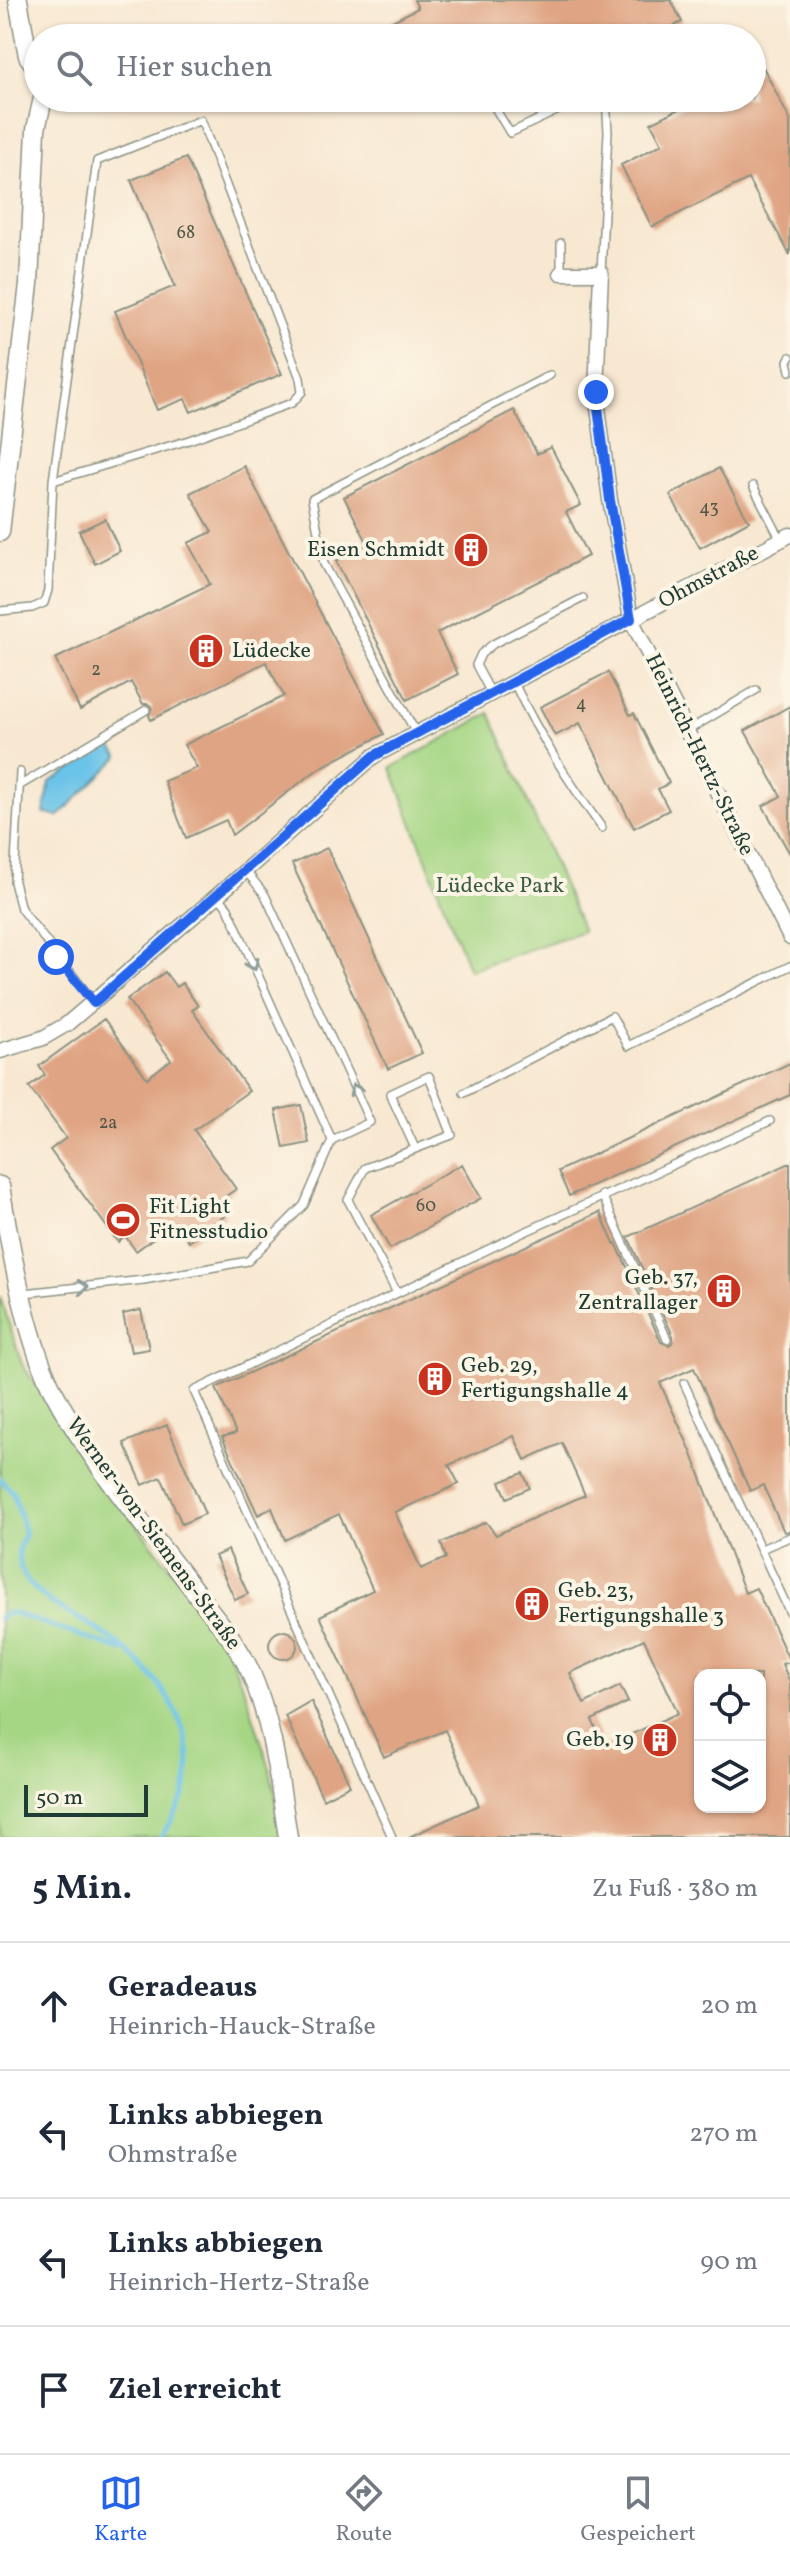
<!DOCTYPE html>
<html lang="de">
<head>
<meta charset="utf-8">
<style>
  :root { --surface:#fff; --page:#f2f2f3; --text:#1f2937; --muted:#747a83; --line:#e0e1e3; --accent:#2563eb }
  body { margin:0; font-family:Vollkorn,serif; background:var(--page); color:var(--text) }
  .controls { position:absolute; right:24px; bottom:24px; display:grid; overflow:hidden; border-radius:16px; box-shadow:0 2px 6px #0004 }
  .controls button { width:72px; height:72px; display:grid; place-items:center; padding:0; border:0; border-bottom:2px solid var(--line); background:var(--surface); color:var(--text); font:40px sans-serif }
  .scale { position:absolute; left:24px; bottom:20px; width:124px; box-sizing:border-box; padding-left:8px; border:4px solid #1f3d34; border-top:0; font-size:22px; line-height:28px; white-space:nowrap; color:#1f3d34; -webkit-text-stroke:6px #fcf5e5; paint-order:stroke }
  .stop { position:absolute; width:24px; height:24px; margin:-18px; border:6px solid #2563eb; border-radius:50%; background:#fff }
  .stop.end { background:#2563eb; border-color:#fff; box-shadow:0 2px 8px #0008 }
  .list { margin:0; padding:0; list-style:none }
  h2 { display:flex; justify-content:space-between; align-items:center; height:104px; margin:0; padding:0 32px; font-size:34px }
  h2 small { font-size:26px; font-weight:400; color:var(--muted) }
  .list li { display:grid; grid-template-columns:52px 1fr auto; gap:24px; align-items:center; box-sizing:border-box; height:128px; padding:0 32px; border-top:2px solid var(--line) }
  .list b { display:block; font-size:30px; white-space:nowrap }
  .list p { margin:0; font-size:26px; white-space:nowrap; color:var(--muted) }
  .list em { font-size:26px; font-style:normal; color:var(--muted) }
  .icon { flex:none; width:44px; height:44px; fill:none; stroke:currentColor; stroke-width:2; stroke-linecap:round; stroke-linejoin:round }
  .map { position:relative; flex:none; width:790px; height:1837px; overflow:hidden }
  .search { position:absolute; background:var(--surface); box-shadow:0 2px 6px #0004; left:24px; right:24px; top:24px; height:88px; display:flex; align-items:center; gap:20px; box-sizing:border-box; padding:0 28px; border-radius:44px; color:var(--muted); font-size:30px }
  .sheet { height:616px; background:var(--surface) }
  nav { display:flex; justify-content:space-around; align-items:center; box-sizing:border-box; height:112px; border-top:2px solid var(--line); background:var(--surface); font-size:22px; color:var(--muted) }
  nav a { display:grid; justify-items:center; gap:4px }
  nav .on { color:var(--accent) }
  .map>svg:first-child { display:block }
  .green { fill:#a5d684; stroke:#628a5c; stroke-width:2 }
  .water { fill:#6bc3e8; stroke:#45808e; stroke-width:2 }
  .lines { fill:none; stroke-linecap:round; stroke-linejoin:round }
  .stream { stroke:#6bc3e8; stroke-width:5 }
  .building { fill:#dfa483; fill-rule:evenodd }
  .service-casing { stroke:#8c9283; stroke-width:10 }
  .minor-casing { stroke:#8c9283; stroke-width:17 }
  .tertiary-casing { stroke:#8c9283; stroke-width:21 }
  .service { stroke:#fff; stroke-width:7 }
  .minor { stroke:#fff; stroke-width:14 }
  .tertiary { stroke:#fff; stroke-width:18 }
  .oneway { stroke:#8f9e9a }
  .route { stroke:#2563eb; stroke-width:10 }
  .labels { text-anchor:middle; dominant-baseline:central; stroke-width:8; stroke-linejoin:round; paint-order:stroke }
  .number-label { font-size:18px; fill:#4f5748 }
  .poi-label { font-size:22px; fill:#1f3d34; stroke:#fcf5e5; text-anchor:start }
  .street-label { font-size:22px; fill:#1f3d34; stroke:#fcf5e5 }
  .park-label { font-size:22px; fill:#3a5c44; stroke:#fcf5e5 }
</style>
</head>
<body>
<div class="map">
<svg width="790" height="1837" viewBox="0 0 790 1837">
  <rect width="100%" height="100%" fill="#fcf5e5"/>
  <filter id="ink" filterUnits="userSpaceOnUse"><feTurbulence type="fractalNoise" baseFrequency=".0125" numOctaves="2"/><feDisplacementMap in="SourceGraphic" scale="16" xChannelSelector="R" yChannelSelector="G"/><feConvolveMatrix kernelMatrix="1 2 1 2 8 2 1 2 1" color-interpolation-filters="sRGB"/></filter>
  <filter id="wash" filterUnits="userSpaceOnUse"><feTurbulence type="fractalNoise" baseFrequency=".006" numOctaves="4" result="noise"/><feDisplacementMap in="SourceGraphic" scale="32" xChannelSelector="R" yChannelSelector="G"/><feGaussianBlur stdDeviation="1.8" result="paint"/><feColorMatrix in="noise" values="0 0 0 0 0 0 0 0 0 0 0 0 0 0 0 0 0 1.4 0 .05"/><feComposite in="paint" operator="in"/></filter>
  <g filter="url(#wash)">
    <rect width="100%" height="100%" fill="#f8e8d2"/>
    <path class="green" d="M490,713L583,931L469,970L391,768Z
      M0,1296L22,1364L77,1449L222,1634L248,1700L270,1769L284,1837H0Z"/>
    <path class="water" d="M110,745L119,757L58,817L44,813L50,782Z"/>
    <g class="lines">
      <path class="stream" d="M0,1479L13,1492L25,1534C13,1552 19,1574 34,1588C54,1608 83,1619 106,1635C154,1669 201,1725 186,1788C182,1806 170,1822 161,1837
        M0,1618L7,1613H14L121,1650"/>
    </g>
    <g id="blocks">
      <path class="building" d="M414,0H671L682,22L650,38H647L642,28L622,38H478L473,28L454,38H386L381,27L418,8Z
        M763,67L790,120V255L748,179L652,227L621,165L662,144L651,123L701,98H752V72Z
        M186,158L282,374L191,412L185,399L157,410L115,311L175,286L131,180Z
        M514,410L537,454L551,447L581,505L566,512L588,556L437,633L458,674L407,700L336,561L368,544L344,497Z
        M244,466L384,734L318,769L232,835L226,820L186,838L164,781L197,768L184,745L284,696L266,662L151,720L149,716L152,707L148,704H143L131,682L80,710L55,659L210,584L188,543L212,532L190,493Z
        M719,468L749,521L700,548L670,495Z
        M105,519L120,551L95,564L79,531Z
        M608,672L630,715L634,713L669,783L658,789L669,810L634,828L580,723L555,736L540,707Z
        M790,706V854L763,806L781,796L745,731Z
        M327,848L422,1053L388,1069L292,864Z
        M165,972L176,987L182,983L198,1006L192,1010L249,1091L194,1130L236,1189L216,1203L226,1215L189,1242L175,1222L136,1251L125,1236L118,1242L50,1150L66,1138L29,1087L45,1075L39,1066L104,1019L147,1078L171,1060L127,999Z
        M790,1063V1095L569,1196L558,1171Z
        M301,1105L309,1143L284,1148L276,1110Z
        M790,1163V1531L784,1532L763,1485L750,1491L694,1368L660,1383L690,1449L745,1593L756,1588L790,1662L782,1664L790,1682V1837H409L479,1805L445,1730L384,1757L320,1616L373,1590L339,1514L285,1540L272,1508L258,1515L222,1437L236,1433L216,1388L600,1212L614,1244L616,1243L661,1342L669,1345L673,1342V1336L628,1237ZM514,1436L525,1460L562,1443L585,1495L496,1535L486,1522L441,1543L446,1558L421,1569L395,1512L459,1484L449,1465ZM644,1639L678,1713L604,1747L592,1720L628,1702L620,1686L584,1704L570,1673ZM700,1675H760V1807H700Z
        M462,1164L481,1198L390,1249L371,1215Z
        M141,1310L149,1349L131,1352L123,1314Z
        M167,1425L205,1514L182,1524L161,1477L143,1485L124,1443Z
        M523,1473L530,1488L507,1498L500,1482Z
        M228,1550L248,1594L235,1600L215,1556Z
        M269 1645a14 14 0 1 1 28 0a14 14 0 1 1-28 0Z
        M311,1701L350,1785L323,1799L285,1716Z"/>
    </g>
  </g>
  <g filter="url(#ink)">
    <use href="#blocks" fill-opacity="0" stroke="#8c9283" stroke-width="2"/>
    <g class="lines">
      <defs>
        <path id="service" d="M489,98L510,133L584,98
          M561,243V273
          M601,273L608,132L606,98
          M790,357L788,361L790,371
          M753,486L781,540
          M0,611L32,608L44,603L48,590L53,481L97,161L201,120L300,378L302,392L292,403L189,440L53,481
          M514,683C540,737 567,779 602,828
          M491,693L476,665L481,654L493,644L583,598
          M687,731L756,690
          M416,733L324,564L312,499L550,375
          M20,772L14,882L21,909L93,1001
          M19,786L146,710
          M218,896L228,908L332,1140
          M464,1093L612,1016L628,1046L790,966
          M602,1195L667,1339
          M24,1293L144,1280L248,1261L304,1205L332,1140L370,1122L265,895L246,871
          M397,1293L348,1200L365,1168L452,1135L429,1076L390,1094L415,1148
          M684,1383L790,1613
          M761,1549L790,1537
          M392,1837L194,1391L518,1235L770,1121"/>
        <path id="minor" d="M561,273H601L596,392L610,500L631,619L790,938
          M0,1051L43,1038L67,1024L217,896L374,756L790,535"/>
        <path id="tertiary" d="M18,0L28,56L38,70
          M0,532L29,284L36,129L43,98
          M0,1186C10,1246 25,1333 51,1387C88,1459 142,1522 191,1586C211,1613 236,1640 250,1671C273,1723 279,1781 288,1837"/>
      </defs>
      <use href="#service" class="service-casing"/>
      <use href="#minor" class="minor-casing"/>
      <use href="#tertiary" class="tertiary-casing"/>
      <use href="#service" class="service"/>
      <use href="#minor" class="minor"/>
      <use href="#tertiary" class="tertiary"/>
    </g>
    <defs><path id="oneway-chevron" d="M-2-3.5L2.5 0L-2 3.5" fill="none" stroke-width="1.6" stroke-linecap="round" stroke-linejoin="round" transform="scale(2)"/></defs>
    <g class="oneway">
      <use href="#oneway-chevron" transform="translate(253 965) rotate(66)"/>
      <use href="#oneway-chevron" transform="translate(355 1089) rotate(-115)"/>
      <use href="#oneway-chevron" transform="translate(83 1287) rotate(-6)"/>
    </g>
  </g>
  <g class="lines" filter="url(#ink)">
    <path class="route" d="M56,957L94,1003L374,756L631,619L610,500L596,392"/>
  </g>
  <defs>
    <symbol id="building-disc" viewBox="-11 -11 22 22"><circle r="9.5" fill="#c8321e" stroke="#fcf5e5"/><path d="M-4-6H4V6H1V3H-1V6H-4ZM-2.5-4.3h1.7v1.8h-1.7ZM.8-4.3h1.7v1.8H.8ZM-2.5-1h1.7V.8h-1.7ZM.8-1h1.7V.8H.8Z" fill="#fff"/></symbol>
    <symbol id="stadium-disc" viewBox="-11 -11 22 22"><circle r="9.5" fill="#c8321e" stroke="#fcf5e5"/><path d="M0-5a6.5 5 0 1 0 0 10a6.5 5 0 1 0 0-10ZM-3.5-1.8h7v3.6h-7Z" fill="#fff"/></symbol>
  </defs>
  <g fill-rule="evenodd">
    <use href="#building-disc" x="451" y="530" width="40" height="40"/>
    <use href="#building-disc" x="186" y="631" width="40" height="40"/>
    <use href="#stadium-disc" x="103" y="1200" width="40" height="40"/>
    <use href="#building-disc" x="704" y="1271" width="40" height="40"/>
    <use href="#building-disc" x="415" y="1359" width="40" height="40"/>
    <use href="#building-disc" x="512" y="1584" width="40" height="40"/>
    <use href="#building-disc" x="640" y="1720" width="40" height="40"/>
  </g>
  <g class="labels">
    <g class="number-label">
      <text x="186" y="233">68</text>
      <text x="709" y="508">43</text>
      <text x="96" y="670">2</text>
      <text x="581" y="704">4</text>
      <text x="108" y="1123">2a</text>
      <text x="426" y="1206">60</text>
    </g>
    <g class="poi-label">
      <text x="445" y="550" text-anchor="end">Eisen Schmidt</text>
      <text x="232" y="651">Lüdecke</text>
      <text x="149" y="1207">Fit Light<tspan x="149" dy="25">Fitnesstudio</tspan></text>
      <text x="698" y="1278" text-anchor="end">Geb. 37,<tspan x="698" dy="25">Zentrallager</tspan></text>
      <text x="461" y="1366">Geb. 29,<tspan x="461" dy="25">Fertigungshalle 4</tspan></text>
      <text x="558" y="1591">Geb. 23,<tspan x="558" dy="25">Fertigungshalle 3</tspan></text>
      <text x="634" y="1740" text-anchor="end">Geb. 19</text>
    </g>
    <g class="street-label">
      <text transform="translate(709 578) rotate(-28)">Ohmstraße</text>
      <text transform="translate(699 755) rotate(64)">Heinrich-Hertz-Straße</text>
      <text transform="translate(153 1534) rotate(54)">Werner-von-Siemens-Straße</text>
    </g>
    <g class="park-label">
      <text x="500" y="886">Lüdecke Park</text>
    </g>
  </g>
</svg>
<div class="controls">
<button><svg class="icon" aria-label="locate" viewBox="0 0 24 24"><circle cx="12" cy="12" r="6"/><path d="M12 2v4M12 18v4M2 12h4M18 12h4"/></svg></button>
<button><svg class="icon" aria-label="layers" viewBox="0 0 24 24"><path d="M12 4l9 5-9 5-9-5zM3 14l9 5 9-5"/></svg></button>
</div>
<div class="scale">50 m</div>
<div class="stop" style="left:56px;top:957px"></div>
<div class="stop end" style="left:596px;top:392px"></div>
<div class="search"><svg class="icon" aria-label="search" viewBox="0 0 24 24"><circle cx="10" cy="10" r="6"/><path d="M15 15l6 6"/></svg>Hier suchen</div>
</div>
<section class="sheet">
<h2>5 Min.<small>Zu Fuß · 380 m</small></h2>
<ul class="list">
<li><svg class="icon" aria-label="ahead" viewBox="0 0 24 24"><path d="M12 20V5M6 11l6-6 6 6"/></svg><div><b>Geradeaus</b><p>Heinrich-Hauck-Straße</p></div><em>20 m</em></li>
<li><svg class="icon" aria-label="left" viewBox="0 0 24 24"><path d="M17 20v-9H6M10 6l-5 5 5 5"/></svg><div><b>Links abbiegen</b><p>Ohmstraße</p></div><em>270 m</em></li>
<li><svg class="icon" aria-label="left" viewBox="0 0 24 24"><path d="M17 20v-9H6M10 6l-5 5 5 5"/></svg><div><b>Links abbiegen</b><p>Heinrich-Hertz-Straße</p></div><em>90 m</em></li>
<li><svg class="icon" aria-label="arrive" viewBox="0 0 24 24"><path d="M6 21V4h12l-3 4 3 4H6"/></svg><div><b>Ziel erreicht</b></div></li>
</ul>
</section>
<nav>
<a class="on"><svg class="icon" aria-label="map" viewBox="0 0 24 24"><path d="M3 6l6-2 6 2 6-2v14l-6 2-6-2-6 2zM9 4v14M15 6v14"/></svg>Karte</a>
<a><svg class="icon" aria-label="directions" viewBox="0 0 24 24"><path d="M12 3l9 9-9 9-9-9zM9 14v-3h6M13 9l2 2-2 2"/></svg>Route</a>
<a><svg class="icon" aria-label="saved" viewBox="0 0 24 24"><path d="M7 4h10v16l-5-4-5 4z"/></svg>Gespeichert</a>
</nav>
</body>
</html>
